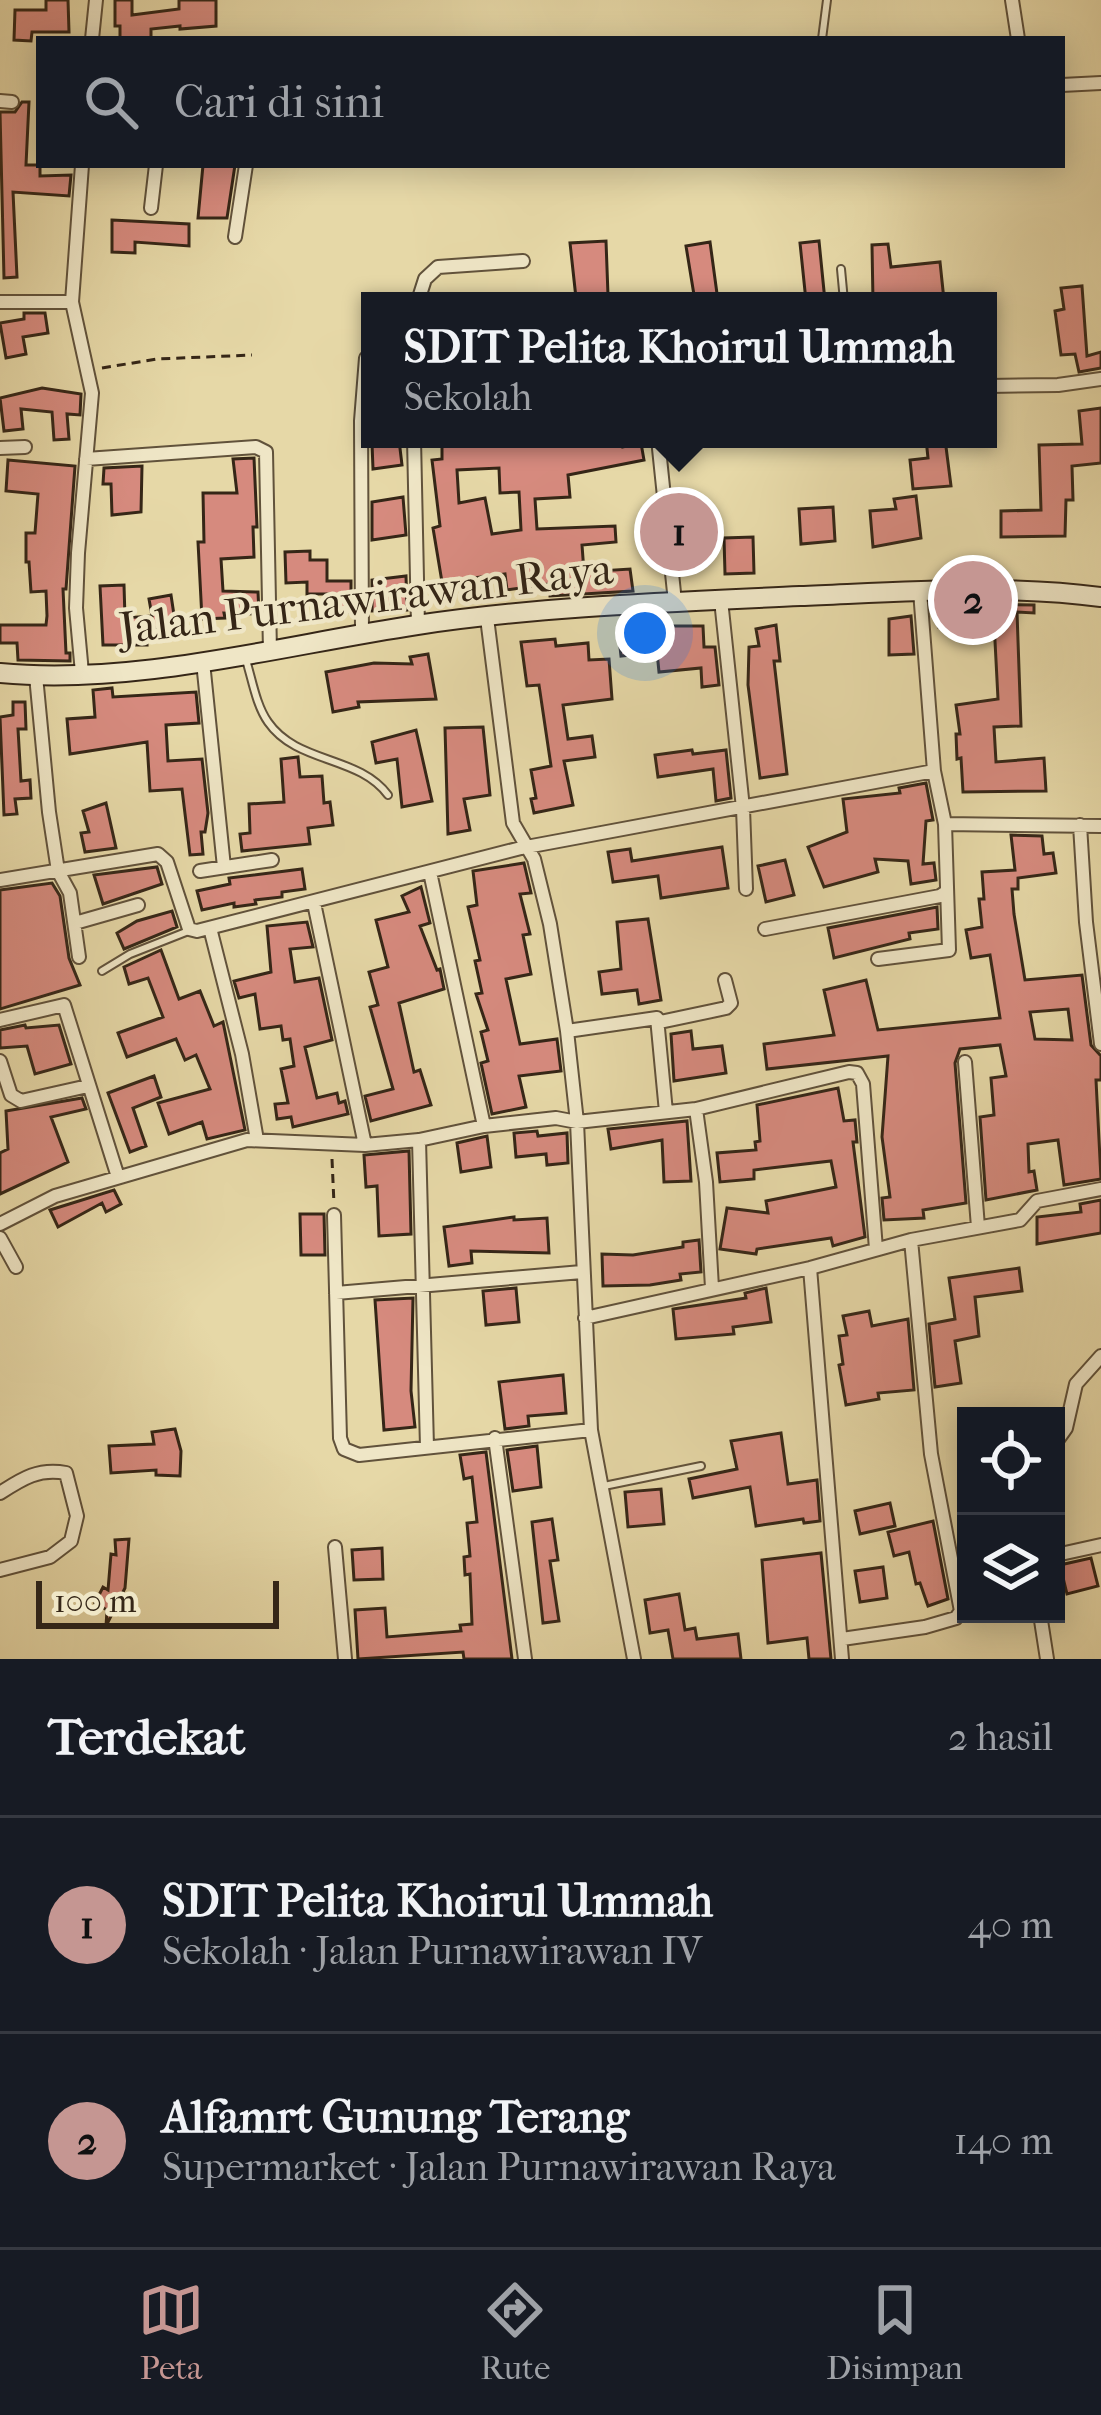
<!DOCTYPE html>
<html lang="id">
<head>
<meta charset="utf-8">
<style>
  :root { --surface:#171b24; --page:#242831; --text:#f1f3f6; --muted:#9ea1a6; --line:#363941; --accent:#c59692 }
  body { margin:0; font-family:"IM FELL French Canon",serif; background:var(--page); color:var(--text) }
  .controls { position:absolute; right:36px; bottom:36px; display:grid; overflow:hidden; border-radius:0px; box-shadow:0 6px 30px #0003 }
  .controls button { width:108px; height:108px; display:grid; place-items:center; padding:0; border:0; border-bottom:3px solid var(--line); background:var(--surface); color:var(--text); font:60px sans-serif }
  .scale { position:absolute; left:36px; bottom:30px; width:243px; box-sizing:border-box; padding-left:12px; border:6px solid #352617; border-top:0; font-size:33px; line-height:42px; white-space:nowrap; color:#352617; -webkit-text-stroke:9px #efe6c6; paint-order:stroke }
  .you { position:absolute; left:645px; top:633px; width:42px; height:42px; margin:-30px; border:9px solid #fff; border-radius:50%; background:#1a73e8; box-shadow:0 0 0 18px #1a73e833 }
  .badge { display:grid; place-items:center; width:78px; height:78px; border-radius:50%; background:var(--accent); color:#111; font-size:39px; font-weight:700 }
  .pin { position:absolute; translate:-50% -50%; border:6px solid #fff; box-shadow:0 3px 12px #0006 }
  .popup { position:absolute; left:361px; top:292px; width:636px; height:156px; box-sizing:border-box; display:grid; place-content:center; border-radius:0px; background:var(--surface); filter:drop-shadow(0 3px 9px #0005); font-size:39px; white-space:nowrap; color:var(--muted) }
  .popup b { font-size:45px; color:var(--text) }
  .popup::after { content:''; position:absolute; left:50%; top:100%; margin-left:-24px; border:24px solid transparent; border-top-color:var(--surface) }
  .list { margin:0; padding:0; list-style:none }
  h2 { display:flex; justify-content:space-between; align-items:center; height:156px; margin:0; padding:0 48px; font-size:51px }
  h2 small { font-size:39px; font-weight:400; color:var(--muted) }
  .list li { display:grid; grid-template-columns:78px 1fr auto; gap:36px; align-items:center; box-sizing:border-box; height:216px; padding:0 48px; border-top:3px solid var(--line) }
  .list b { display:block; font-size:45px; white-space:nowrap }
  .list p { margin:0; font-size:39px; white-space:nowrap; color:var(--muted) }
  .list em { font-size:39px; font-style:normal; color:var(--muted) }
  .icon { flex:none; width:66px; height:66px; fill:none; stroke:currentColor; stroke-width:2; stroke-linecap:round; stroke-linejoin:round }
  .map { position:relative; flex:none; width:1101px; height:1659px; overflow:hidden }
  .search { position:absolute; background:var(--surface); box-shadow:0 6px 30px #0003; left:36px; right:36px; top:36px; height:132px; display:flex; align-items:center; gap:30px; box-sizing:border-box; padding:0 42px; border-radius:0px; color:var(--muted); font-size:45px }
  .sheet { height:588px; background:var(--surface) }
  nav { display:flex; justify-content:space-around; align-items:center; box-sizing:border-box; height:168px; border-top:3px solid var(--line); background:var(--surface); font-size:33px; color:var(--muted) }
  nav a { display:grid; justify-items:center; gap:6px }
  nav .on { color:var(--accent) }
  .map>svg:first-child { display:block }
  .building { fill:#d68a7e; stroke:#352617; stroke-width:3; fill-rule:evenodd }
  .lines { fill:none; stroke-linecap:round; stroke-linejoin:round }
  .lane-casing { stroke:#61523b; stroke-width:10 }
  .street-casing { stroke:#61523b; stroke-width:16 }
  .secondary-casing { stroke:#352617; stroke-width:22 }
  .path { stroke:#352617; stroke-width:3; stroke-dasharray:9 6; stroke-linecap:butt }
  .lane { stroke:#efe6c6; stroke-width:6 }
  .street { stroke:#efe6c6; stroke-width:12 }
  .secondary { stroke:#efe6c6; stroke-width:18 }
  .labels { text-anchor:middle; dominant-baseline:central; stroke-width:9; stroke-linejoin:round; paint-order:stroke }
  .street-label { font-size:45px; fill:#352617; stroke:#efe6c6 }
</style>
</head>
<body>
<div class="map">
<svg width="1101" height="1659" viewBox="0 0 1101 1659">
  <rect width="100%" height="100%" fill="#e6d8a7"/>
  <filter id="stains"><feTurbulence type="fractalNoise" baseFrequency=".00167" numOctaves="4"/><feColorMatrix values="0 0 0 0 .2 0 0 0 0 .09 0 0 0 0 .02 0 0 0 .5 -.17"/></filter>
  <radialGradient id="worn" r=".72"><stop offset=".6" stop-color="#630" stop-opacity="0"/><stop offset="1" stop-color="#630" stop-opacity=".3"/></radialGradient>
  <path class="building" d="M46,0H68L69,32H32L31,41L14,40L15,10H46Z
    M115,0H132V15L179,9V0H216V26L180,29V26L151,29V39H120V26H115Z
    M22,102H29L26,165H40V176L71,175L69,196L13,192L17,277L4,278L0,112H15Z
    M203,165H235L227,218H198Z
    M112,220L189,224V246L135,242V253L112,252Z
    M606,241L608,295L576,298L570,243Z
    M819,241L825,301H806L800,243Z
    M710,242L718,301H695L686,246Z
    M888,244L891,267L940,262L944,300L873,301L872,245Z
    M1082,286L1087,356L1101,352V368L1079,372L1075,354L1061,355L1055,311L1064,309L1061,288Z
    M24,313H45L48,333L23,337L26,354L6,358L0,323L24,319Z
    M42,388L81,394L80,415L67,414L69,439L54,440L52,412L21,409L23,429L4,431L0,398Z
    M1101,408V463L1072,466L1073,500H1066L1065,536L1001,537V511L1041,510L1039,445L1082,444L1079,411Z
    M442,439H623V447L641,443L644,460L568,475L570,497L535,499L537,529L615,526L616,542L582,545L584,572L630,569L633,591L550,596L549,584L507,590L505,574L442,582L433,528L440,526L432,460L442,459ZM499,468L500,493L519,492L521,530L492,534L485,498L459,503L457,470Z
    M926,439H945L951,486L913,489L910,460L928,458Z
    M399,440L402,465L373,469L372,443Z
    M254,458L257,527H253L254,557L221,559L223,591L258,592L259,614L224,613L225,618L202,619L198,542H204L203,493H237L233,459Z
    M8,460L75,466L66,589H63L66,653H70V661L18,660L17,643H0V625H46L47,616L46,591L31,592L29,562H26V533H35L38,494L6,491Z
    M142,466L141,512L112,515L111,484H103L104,468Z
    M916,496L921,538L873,547L870,511L896,509L894,499Z
    M403,497L406,535L372,540V502Z
    M833,507L835,541L801,544L799,509Z
    M753,537L754,573L725,574L724,538Z
    M310,551V560H327V581H351V612H336L335,594H307V582L286,583L285,552Z
    M406,576L407,610L372,611V580Z
    M124,585L125,618L152,616L149,599L171,595L174,615L181,614L182,624L146,629L147,645H103L100,586Z
    M938,604L1034,605V613L1017,612L1021,726L994,727L996,762L1044,758L1046,791L963,792L961,758L957,759L956,734H960L956,705L998,699L994,622L939,627Z
    M911,616L914,654L889,655V619Z
    M776,625L780,661H774L787,774L760,778L748,685L749,647L759,646L756,629Z
    M648,626H703L704,647H715L719,685L702,687L701,668L659,672L657,652L621,656L618,629Z
    M555,639L556,646L588,643L589,660L609,659L612,699L563,705L568,739L592,736L595,757L564,761L573,805L534,813L531,799L536,798L531,770L551,766L539,685L527,686L521,642Z
    M428,654L436,699L358,702L359,707L333,712L326,672L374,663L412,664L410,657Z
    M112,688L113,697L196,692L199,723L166,725L168,761L202,759L208,813L205,832H201L203,854L190,855L182,789L150,791L147,742L70,754L67,719L95,717L93,690Z
    M13,702H25L26,729H18L21,781L30,780L31,798L15,799L17,814L4,815L0,717L13,715Z
    M483,727L490,795L464,799L470,830L448,834L445,728Z
    M416,730L432,801L402,807L397,759L376,763L372,742Z
    M692,750L693,754L726,750L731,798L716,801L713,769L658,777L655,755Z
    M298,757L300,777L322,776L324,803L330,802L333,825L308,828L310,844L242,851L240,834L250,833L249,804L284,802L281,759Z
    M926,783L933,820L926,821L923,864L934,863L936,880L911,884L908,861L875,859L878,872L824,887L808,847L847,832L843,799L900,793L899,788Z
    M106,803L116,848L85,852L81,833L89,832L83,811Z
    M1011,835L1042,836L1044,854L1053,853L1056,873L1018,878V889H1012L1014,914L1025,980L1082,975L1091,1045L1101,1056V1080H1096L1101,1179L1064,1185L1058,1140L1028,1144L1029,1172L1034,1171L1037,1190L986,1200L980,1117L994,1115L991,1078L1006,1076L1000,1045L960,1049L955,1063L966,1203L923,1210L924,1218L884,1220L882,1198L890,1197L882,1137L888,1056L767,1069L764,1044L834,1035L824,990L866,980L878,1030L1000,1018L990,955L971,958L966,930L982,927L979,899H984L982,872L1015,870ZM1068,1009L1072,1040L1035,1039L1030,1012Z
    M722,847L728,888L661,898L658,876L613,882L608,852L630,849L632,861Z
    M785,860L794,895L766,902L758,866Z
    M524,863L531,893L520,894L530,934L523,935L531,974L506,979L520,1044L557,1039L561,1071L519,1076L526,1107L492,1114L481,1063L488,1061L481,1032L488,1030L476,994L482,993L475,961L480,960L468,907L477,905L473,871Z
    M157,867L162,884L103,904L94,875Z
    M302,869L305,889L282,892V897L255,900L256,904L234,907V903L202,910L197,891L230,884L229,878Z
    M52,883L60,896L69,958L80,985L0,1009V890Z
    M421,887L430,923L420,926L437,970L440,969L444,989L399,1003L414,1072L420,1070L431,1105L371,1121L365,1096L393,1089L370,1007L378,1005L369,972L388,967L376,920L409,912L402,896Z
    M937,907L938,929L909,933L910,939L834,958L828,928Z
    M172,911L177,927L124,949L117,933L137,921Z
    M648,919L661,1000L639,1004L637,990L602,994L599,972L621,969L617,922Z
    M307,922L313,947L290,949L295,982L319,978L332,1040L305,1047L317,1098L337,1093L339,1103L345,1101L348,1114L293,1127L291,1117L277,1119L275,1104L288,1103L281,1069L294,1066L290,1039L283,1040L281,1026L260,1029L255,994L239,998L234,981L271,972L267,926Z
    M161,950L179,999L200,991L214,1026L223,1022L245,1130L207,1139L202,1122L169,1134L158,1103L210,1089L196,1055L185,1060L176,1039L127,1057L118,1033L163,1017L148,978L129,984L124,967Z
    M25,1025L26,1028L59,1025L71,1064L35,1074L27,1046L0,1048V1030Z
    M691,1031L693,1049L722,1046L726,1073L674,1081L671,1034Z
    M154,1076L161,1097L133,1108L146,1146L130,1152L108,1093Z
    M838,1088L844,1121L855,1120L857,1142H853L865,1237L833,1246L831,1238L757,1249L756,1254L720,1249L727,1208L768,1213L766,1201L836,1187L831,1161L754,1170V1179L720,1182L717,1153L756,1150L755,1142L760,1141L757,1105Z
    M82,1098L86,1109L51,1117L68,1162L0,1194V1153L8,1149L6,1111Z
    M687,1121L691,1181L664,1182L662,1140L611,1149L608,1129Z
    M537,1131L538,1136L567,1133L568,1163L547,1165L546,1154L516,1157L514,1133Z
    M487,1136L491,1167L461,1172L457,1143Z
    M409,1151L411,1234L379,1236L377,1186L366,1187L364,1155Z
    M114,1190L121,1204L106,1212L102,1203L58,1227L50,1210Z
    M1101,1200V1233L1037,1244V1217L1081,1212L1080,1204Z
    M300,1214H324L325,1255H301Z
    M514,1217V1220L547,1218L549,1253L471,1251L472,1263L449,1266L444,1227Z
    M699,1240L701,1272L680,1274L681,1280L650,1285L603,1286L602,1254L633,1255L683,1247V1242Z
    M1019,1268L1022,1291L975,1297L979,1336L955,1341L961,1383L935,1387L929,1324L955,1319L949,1278Z
    M516,1288L519,1322L486,1325L483,1291Z
    M766,1288L771,1322L733,1327L734,1334L676,1339L673,1309L746,1298L745,1293Z
    M413,1298L411,1391L415,1427L384,1430L375,1300Z
    M869,1311L872,1326L908,1319L914,1390L878,1393L879,1399L846,1405L839,1365L843,1364L839,1336L847,1335L843,1316Z
    M563,1375L566,1413L528,1416L529,1426L505,1429L499,1382Z
    M175,1429L181,1451L180,1476L156,1475V1470L111,1473L109,1446L154,1444L152,1432Z
    M781,1433L788,1484L817,1480L820,1521L804,1523L803,1519L756,1526L750,1487L693,1498L689,1479L737,1469L731,1441Z
    M537,1446L541,1487L513,1491L507,1450Z
    M486,1452L512,1659H464L463,1652L358,1659L355,1610L385,1608L387,1637L461,1631L460,1625L472,1624L470,1574L465,1575L464,1557L470,1556L467,1523L477,1522L472,1477L464,1479L460,1455Z
    M661,1489L664,1524L628,1527L625,1492Z
    M890,1503L895,1526L860,1534L855,1511Z
    M552,1519L558,1560L550,1561L559,1621L543,1623L532,1522Z
    M933,1521L948,1599L928,1606L920,1583L916,1584L909,1552L894,1556L888,1532Z
    M129,1539L125,1588L106,1626L107,1610L95,1603L103,1587L108,1590L111,1554L116,1555L115,1540Z
    M382,1548L383,1579L354,1580L352,1550Z
    M821,1553L831,1659H809L807,1638L768,1643L762,1560Z
    M1091,1558L1098,1586L1067,1594L1060,1565Z
    M883,1567L887,1598L860,1602L855,1571Z
    M679,1594L685,1630L695,1628L697,1639L738,1634L741,1659H673L668,1630L650,1633L645,1600Z"/>
  <g class="lines">
    <defs>
      <path id="lane" d="M822,39L827,0
        M841,269L844,301
        M246,660C252,679 256,705 268,722C297,764 358,755 388,795
        M102,971L130,954L191,930
        M604,1486L701,1466"/>
      <path id="street" d="M1012,0L1018,39
        M92,39L96,0
        M1062,85L1101,83
        M0,101L12,102
        M151,208L156,165
        M235,237L246,165
        M418,301L425,279L438,267L523,261
        M0,302H72
        M988,386L1058,385L1101,379
        M414,439L418,625
        M658,439L675,602
        M0,448L25,447
        M86,459L256,447L266,452L270,651
        M920,591L934,771L945,824L1101,826
        M721,600L743,808L746,889
        M487,618L513,823L534,859L550,924L567,1031L577,1122L591,1430L634,1659
        M362,635L361,421L366,358
        M203,662L224,867
        M82,673L76,608L78,553L92,393L72,302L82,165
        M36,676L49,812L58,871L70,893L79,957
        M1080,825L1086,922L1101,1044
        M200,871L272,860
        M430,872L484,1126
        M0,880L158,854L167,862L189,929L197,931L521,848L934,771
        M314,903L365,1145
        M75,923L138,905
        M210,928L242,1054L257,1140
        M765,929L940,896L946,892
        M878,959L949,950L945,824
        M0,1020L64,1005L118,1177
        M660,1022L726,1008L731,1003L725,980
        M567,1031L657,1018L666,1112
        M0,1061L11,1095L21,1101L88,1086
        M965,1062L978,1227
        M696,1109L706,1182L712,1288
        M419,1140L427,1447
        M334,1215L340,1438L344,1449L359,1455L591,1430
        M0,1224L55,1196L247,1140L365,1145L419,1140L484,1126L556,1118L577,1122L696,1109L849,1072L857,1073L863,1084L876,1249
        M0,1238L16,1267
        M810,1268L842,1659
        M336,1293L582,1272
        M585,1318L810,1268L911,1240L1020,1220L1037,1201L1101,1189
        M495,1438L525,1659
        M1056,1442L1066,1428L1076,1384L1101,1356
        M0,1493C23,1478 39,1468 66,1473L77,1516L71,1541L50,1557L0,1570
        M335,1547L345,1659
        M1056,1555L1101,1545
        M1040,1614L1047,1659
        M842,1639L925,1627L956,1618L961,1611L931,1454L911,1240"/>
      <path id="secondary" d="M0,673C136,686 283,645 417,625C543,606 673,602 800,596C900,592 1001,584 1101,597"/>
    </defs>
    <use href="#lane" class="lane-casing"/>
    <use href="#street" class="street-casing"/>
    <use href="#secondary" class="secondary-casing"/>
    <path class="path" d="M102,368L157,359L252,355
      M332,1159L334,1204"/>
    <use href="#lane" class="lane"/>
    <use href="#street" class="street"/>
    <use href="#secondary" class="secondary"/>
  </g>
  <g class="labels">
    <g class="street-label">
      <text transform="translate(366 599) rotate(-7)">Jalan Purnawirawan Raya</text>
    </g>
  </g>
  <rect width="100%" height="100%" filter="url(#stains)"/>
  <rect width="100%" height="100%" fill="url(#worn)"/>
</svg>
<div class="controls">
<button><svg class="icon" aria-label="locate" viewBox="0 0 24 24"><circle cx="12" cy="12" r="6"/><path d="M12 2v4M12 18v4M2 12h4M18 12h4"/></svg></button>
<button><svg class="icon" aria-label="layers" viewBox="0 0 24 24"><path d="M12 4l9 5-9 5-9-5zM3 14l9 5 9-5"/></svg></button>
</div>
<div class="scale">100 m</div>
<div class="you"></div>
<div class="pin badge" style="left:679px;top:532px">1</div>
<div class="popup"><b>SDIT Pelita Khoirul Ummah</b>Sekolah</div>
<div class="pin badge" style="left:973px;top:600px">2</div>
<div class="search"><svg class="icon" aria-label="search" viewBox="0 0 24 24"><circle cx="10" cy="10" r="6"/><path d="M15 15l6 6"/></svg>Cari di sini</div>
</div>
<section class="sheet">
<h2>Terdekat<small>2 hasil</small></h2>
<ul class="list">
<li><span class="badge">1</span><div><b>SDIT Pelita Khoirul Ummah</b><p>Sekolah · Jalan Purnawirawan IV</p></div><em>40 m</em></li>
<li><span class="badge">2</span><div><b>Alfamrt Gunung Terang</b><p>Supermarket · Jalan Purnawirawan Raya</p></div><em>140 m</em></li>
</ul>
</section>
<nav>
<a class="on"><svg class="icon" aria-label="map" viewBox="0 0 24 24"><path d="M3 6l6-2 6 2 6-2v14l-6 2-6-2-6 2zM9 4v14M15 6v14"/></svg>Peta</a>
<a><svg class="icon" aria-label="directions" viewBox="0 0 24 24"><path d="M12 3l9 9-9 9-9-9zM9 14v-3h6M13 9l2 2-2 2"/></svg>Rute</a>
<a><svg class="icon" aria-label="saved" viewBox="0 0 24 24"><path d="M7 4h10v16l-5-4-5 4z"/></svg>Disimpan</a>
</nav>
</body>
</html>
